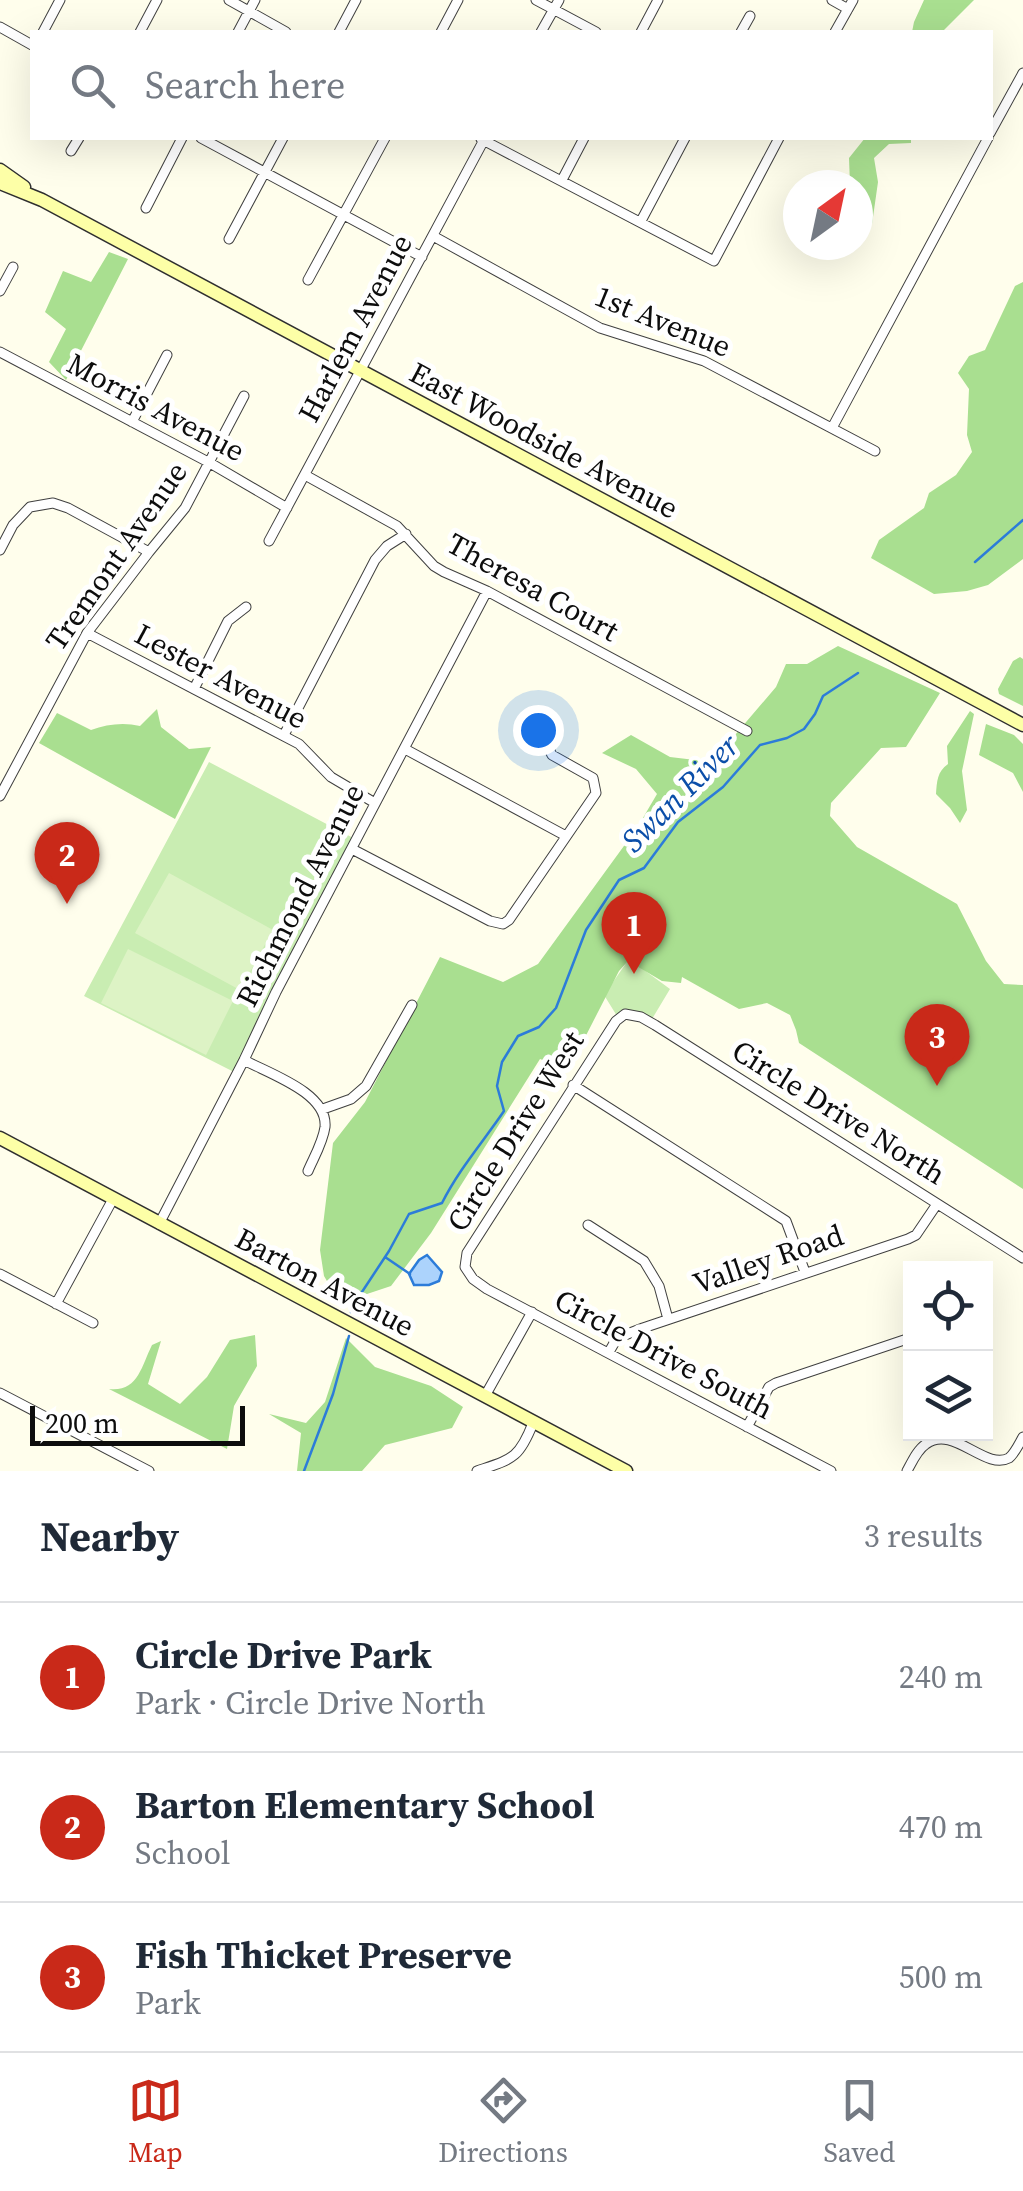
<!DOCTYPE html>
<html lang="en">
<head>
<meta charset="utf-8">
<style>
  :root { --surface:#fff; --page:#f2f2f3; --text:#1f2937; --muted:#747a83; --line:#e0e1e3; --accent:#c92919 }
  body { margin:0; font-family:"Source Serif 4",serif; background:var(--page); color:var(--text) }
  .controls { position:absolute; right:30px; bottom:30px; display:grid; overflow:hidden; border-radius:0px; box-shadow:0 10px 40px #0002 }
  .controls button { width:90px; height:90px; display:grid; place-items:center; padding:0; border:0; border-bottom:2px solid var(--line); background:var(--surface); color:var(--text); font:50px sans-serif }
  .compass { position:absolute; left:783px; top:170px; width:90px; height:90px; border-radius:50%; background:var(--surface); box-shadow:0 10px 40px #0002; rotate:33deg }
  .scale { position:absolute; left:30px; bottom:25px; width:215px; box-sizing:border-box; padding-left:10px; border:5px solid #0d0d0d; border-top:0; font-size:28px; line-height:35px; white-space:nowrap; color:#0d0d0d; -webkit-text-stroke:8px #fff; paint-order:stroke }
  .you { position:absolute; left:538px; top:730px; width:35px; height:35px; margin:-25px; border:8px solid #fff; border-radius:50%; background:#1a73e8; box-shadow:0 0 0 15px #1a73e833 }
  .badge { display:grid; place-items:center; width:65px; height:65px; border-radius:50%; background:var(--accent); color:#fff; font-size:32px; font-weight:700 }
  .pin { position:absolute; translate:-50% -82px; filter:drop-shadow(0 2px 5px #0008) }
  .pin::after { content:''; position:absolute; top:52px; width:35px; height:30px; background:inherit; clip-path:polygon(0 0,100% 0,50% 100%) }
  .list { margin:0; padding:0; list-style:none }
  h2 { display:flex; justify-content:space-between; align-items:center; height:130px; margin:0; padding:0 40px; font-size:42px }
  h2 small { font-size:32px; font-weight:400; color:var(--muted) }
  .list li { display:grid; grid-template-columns:65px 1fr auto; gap:30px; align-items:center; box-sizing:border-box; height:150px; padding:0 40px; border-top:2px solid var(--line) }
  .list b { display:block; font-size:38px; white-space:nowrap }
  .list p { margin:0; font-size:32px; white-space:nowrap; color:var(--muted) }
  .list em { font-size:32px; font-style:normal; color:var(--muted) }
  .icon { flex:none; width:55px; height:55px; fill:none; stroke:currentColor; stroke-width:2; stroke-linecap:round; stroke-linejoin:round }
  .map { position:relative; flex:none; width:1023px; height:1471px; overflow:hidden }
  .search { position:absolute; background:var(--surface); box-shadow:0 10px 40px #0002; left:30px; right:30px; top:30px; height:110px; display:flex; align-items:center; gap:25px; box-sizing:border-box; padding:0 35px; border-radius:0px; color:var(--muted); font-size:38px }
  .sheet { height:580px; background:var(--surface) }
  nav { display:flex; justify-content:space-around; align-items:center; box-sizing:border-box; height:140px; border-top:2px solid var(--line); background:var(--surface); font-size:28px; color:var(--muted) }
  nav a { display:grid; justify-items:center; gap:5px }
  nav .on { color:var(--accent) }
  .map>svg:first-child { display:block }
  .green { fill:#c9edb2 }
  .forest { fill:#a9df90 }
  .pitch { fill:#ddf3c5 }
  .water { fill:#acd3fc; stroke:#2c7cd9; stroke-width:2.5 }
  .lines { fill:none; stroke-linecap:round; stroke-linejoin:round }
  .stream { stroke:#2c7cd9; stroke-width:2.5 }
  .street-casing { stroke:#404040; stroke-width:11 }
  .secondary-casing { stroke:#2f2f2f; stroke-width:15 }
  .street { stroke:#fff; stroke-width:9 }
  .secondary { stroke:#fdffa7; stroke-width:12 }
  .labels { text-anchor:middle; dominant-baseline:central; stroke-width:10; stroke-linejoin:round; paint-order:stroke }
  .street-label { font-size:30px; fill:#0d0d0d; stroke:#fff }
  .water-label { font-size:32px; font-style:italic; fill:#0b4ea9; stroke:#fff }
</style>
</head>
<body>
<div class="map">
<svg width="1023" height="1471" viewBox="0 0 1023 1471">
  <rect width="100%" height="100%" fill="#fffeec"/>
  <path class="green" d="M209,762L355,839L234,1072L84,996Z
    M629,959L670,989L652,1019L617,1016L604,995Z"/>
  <path class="forest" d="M924,0H974L942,32H912L914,22Z
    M865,138H911V143L889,144L874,158L878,182L872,224L858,234V185H850L849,158Z
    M109,252L128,259L66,380L49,362L66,329L45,312L63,271L91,282Z
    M1023,282V559L988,585L967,591L934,594L871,558L879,540L924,508L929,493L956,475L972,452L967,435L969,389L958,373L969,356L985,350L1015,286Z
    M838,646L940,693L906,747L881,748L831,803L830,816L857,847L957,904L986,961L1004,984L1023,985V1189L799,1043L796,1030L790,1015L767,1003L739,1009L682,977L681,983L662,981L628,961L619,971L576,1055L563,1068L540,1059L431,1233L391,1286L343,1302L334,1293L324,1276L320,1250L333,1143L365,1102L440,957L503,982L538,964L637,828L657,794L636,769L602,753L631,735L670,757L712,762L776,687L786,664H807Z
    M1020,657L1023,659V706L999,694L998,689L1013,661Z
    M157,709L161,727L189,749L211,747L175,819L39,743L57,713L91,730C107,724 124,722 140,726Z
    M970,711L974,714L962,771L967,810L960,823L950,808L936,794C937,781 937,772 948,764L947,746Z
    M986,724L1014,735L1023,744V792L1013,773L979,755Z
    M255,1335L257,1366L234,1406L227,1449L109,1389C138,1392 141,1367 152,1345L161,1341L148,1384L180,1404L207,1377L230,1340Z
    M346,1338L375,1367L431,1386L463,1407L452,1428L385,1445L362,1471H297L301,1433L269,1414L306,1423L325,1402Z"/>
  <path class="pitch" d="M169,873L273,930L240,990L135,933Z
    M128,949L233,1001L206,1055L101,1003Z"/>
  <path class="water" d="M427,1255L442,1272L439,1281L429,1285H414L409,1274L419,1260Z"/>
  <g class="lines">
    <path class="stream" d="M975,562L1023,520
      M385,1257L410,1274
      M351,1312L356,1301L389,1251L409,1214L442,1203C459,1169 483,1142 504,1111L497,1086L502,1062L518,1036L539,1027L556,1008L586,930L619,880L644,868L678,822L723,787L760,745L787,738L804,729L815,714L823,696L858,673
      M304,1471L333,1394L349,1336"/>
    <defs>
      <path id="street" d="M229,0L286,32
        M536,0L596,32
        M832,0L848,9
        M0,27L32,45
        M43,32L60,0
        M140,32L157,0
        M238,32L255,0
        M339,32L356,0
        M441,32L458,0
        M541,32L559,0
        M641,32L658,0
        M741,32L750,16
        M835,32L853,0
        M990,133L1023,73
        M201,138L422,257
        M481,139L714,261L779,138
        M71,151L79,138
        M562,180L584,138
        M146,208L182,138
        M641,221L685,138
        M433,236L600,328L704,361L875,451
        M229,239L283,138
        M308,280L385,138
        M0,291L13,267
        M0,352L210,463L287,508
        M132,422L167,355
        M832,428L988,138
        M305,475L397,526L434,566L444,572L487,591L747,731
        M269,541L485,138
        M0,550L13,525L30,507L53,503L68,508L149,552
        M87,633L299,744L331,777L375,803
        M194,689L228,621L246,607
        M284,735L375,560L387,546L406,534
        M405,749L566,836
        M0,796L87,633L149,552L185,508L244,396
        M352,849L490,921L503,924L509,920L596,793L593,778L552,755L544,739
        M244,1060C270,1074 328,1093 325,1127C323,1142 314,1157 308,1171
        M573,1085L786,1221L805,1272
        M323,1109L351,1099L366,1086L412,1005
        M159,1224L244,1060L276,992L487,591
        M588,1225L644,1261L659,1286L668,1319
        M0,1274L93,1323
        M56,1304L113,1199
        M609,1352L617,1338L643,1328L908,1239L916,1235L937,1204
        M0,1393L149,1471
        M485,1396L532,1312
        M747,1427L769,1387L776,1383L910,1338
        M477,1471C512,1459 519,1459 533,1423
        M831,1471L487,1289L473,1279L465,1267L467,1253L616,1021L625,1014L641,1017L655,1025L1023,1258
        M907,1471C912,1462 917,1450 926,1444C953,1424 985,1471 1009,1458C1015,1453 1019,1444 1023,1437"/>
      <path id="secondary" d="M0,170L24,187
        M0,183L42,200L1023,725
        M0,1138L626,1471"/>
    </defs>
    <use href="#street" class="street-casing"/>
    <use href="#secondary" class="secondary-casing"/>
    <use href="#street" class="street"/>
    <use href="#secondary" class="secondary"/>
  </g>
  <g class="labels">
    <g class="street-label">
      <text transform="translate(663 321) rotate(22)">1st Avenue</text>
      <text transform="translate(355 328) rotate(-62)">Harlem Avenue</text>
      <text transform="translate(156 407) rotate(28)">Morris Avenue</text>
      <text transform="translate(544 440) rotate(28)">East Woodside Avenue</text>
      <text transform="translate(116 556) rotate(-55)">Tremont Avenue</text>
      <text transform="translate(533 587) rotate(29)">Theresa Court</text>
      <text transform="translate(221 676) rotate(28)">Lester Avenue</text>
      <text transform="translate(300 895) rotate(-63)">Richmond Avenue</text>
      <text transform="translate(839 1112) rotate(32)">Circle Drive North</text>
      <text transform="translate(515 1131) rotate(-58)">Circle Drive West</text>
      <text transform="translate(768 1259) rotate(-19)">Valley Road</text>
      <text transform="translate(325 1282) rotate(28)">Barton Avenue</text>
      <text transform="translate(664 1354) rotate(28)">Circle Drive South</text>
    </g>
    <g class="water-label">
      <text transform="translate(680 793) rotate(-45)">Swan River</text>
    </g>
  </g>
</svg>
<div class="controls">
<button><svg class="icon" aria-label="locate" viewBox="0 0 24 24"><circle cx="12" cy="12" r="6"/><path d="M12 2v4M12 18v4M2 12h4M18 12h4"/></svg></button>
<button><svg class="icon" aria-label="layers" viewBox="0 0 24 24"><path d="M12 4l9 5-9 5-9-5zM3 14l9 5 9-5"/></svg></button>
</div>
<svg class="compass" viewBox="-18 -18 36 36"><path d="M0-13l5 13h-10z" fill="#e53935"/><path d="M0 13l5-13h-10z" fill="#747a83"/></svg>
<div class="scale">200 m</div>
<div class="you"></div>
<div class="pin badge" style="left:634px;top:974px">1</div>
<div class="pin badge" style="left:67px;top:904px">2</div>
<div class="pin badge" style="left:937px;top:1086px">3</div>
<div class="search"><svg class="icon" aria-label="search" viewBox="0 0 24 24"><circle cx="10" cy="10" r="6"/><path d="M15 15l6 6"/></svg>Search here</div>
</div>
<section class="sheet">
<h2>Nearby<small>3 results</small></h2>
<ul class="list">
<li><span class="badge">1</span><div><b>Circle Drive Park</b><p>Park · Circle Drive North</p></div><em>240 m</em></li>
<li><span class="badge">2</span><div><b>Barton Elementary School</b><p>School</p></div><em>470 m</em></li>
<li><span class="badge">3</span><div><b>Fish Thicket Preserve</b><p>Park</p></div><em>500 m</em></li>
</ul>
</section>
<nav>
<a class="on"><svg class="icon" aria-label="map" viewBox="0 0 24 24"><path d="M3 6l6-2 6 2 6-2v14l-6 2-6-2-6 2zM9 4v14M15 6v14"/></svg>Map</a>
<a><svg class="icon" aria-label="directions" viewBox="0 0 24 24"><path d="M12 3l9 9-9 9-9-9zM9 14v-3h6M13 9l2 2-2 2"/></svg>Directions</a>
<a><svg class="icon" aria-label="saved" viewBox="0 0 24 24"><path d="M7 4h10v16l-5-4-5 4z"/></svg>Saved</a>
</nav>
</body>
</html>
